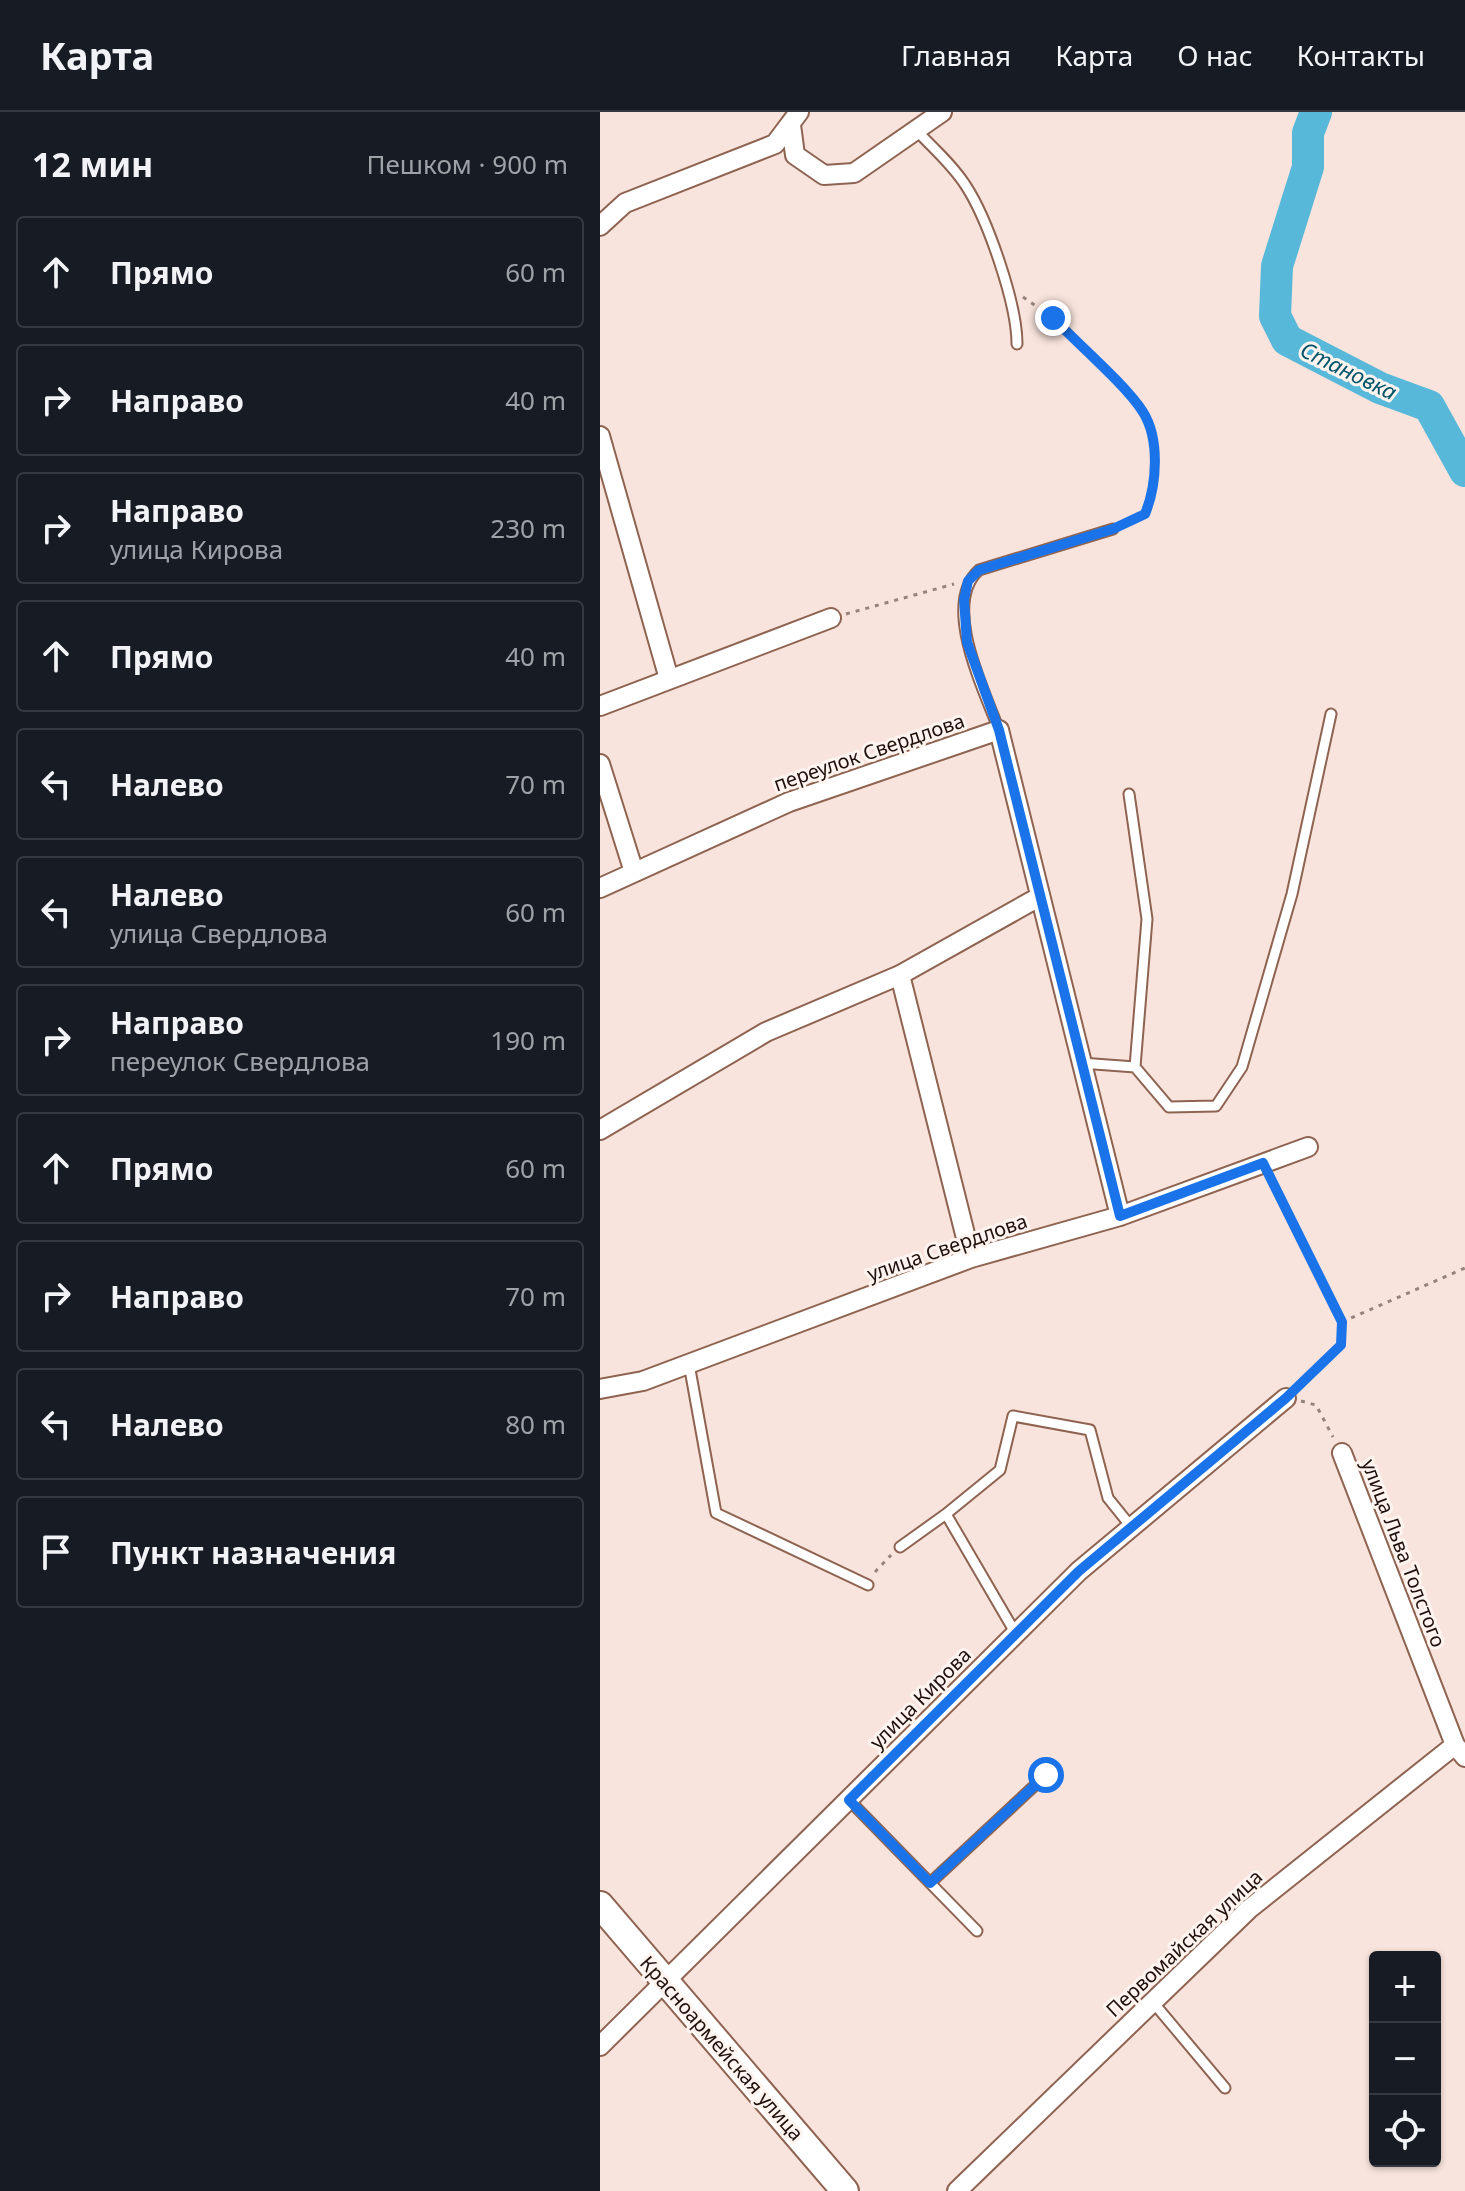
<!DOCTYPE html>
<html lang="ru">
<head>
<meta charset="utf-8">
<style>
  :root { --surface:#171b24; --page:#20242c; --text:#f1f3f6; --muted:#9ea1a6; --line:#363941 }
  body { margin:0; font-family:"Noto Sans",sans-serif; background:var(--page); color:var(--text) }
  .controls { position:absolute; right:24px; bottom:24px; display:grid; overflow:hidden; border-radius:8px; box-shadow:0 2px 6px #0004 }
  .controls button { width:72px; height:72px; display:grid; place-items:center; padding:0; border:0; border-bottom:2px solid var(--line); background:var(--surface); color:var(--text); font:40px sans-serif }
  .stop { position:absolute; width:24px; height:24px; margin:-18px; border:6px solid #1a73e8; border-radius:50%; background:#fff }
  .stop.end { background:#1a73e8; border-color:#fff; box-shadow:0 2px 8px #0008 }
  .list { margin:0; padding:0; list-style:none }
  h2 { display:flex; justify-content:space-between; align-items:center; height:104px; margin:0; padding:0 32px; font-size:34px }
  h2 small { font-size:26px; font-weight:400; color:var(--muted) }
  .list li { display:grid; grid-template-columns:52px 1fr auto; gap:24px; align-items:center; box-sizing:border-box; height:112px; margin:0 16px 16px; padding:0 16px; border:2px solid var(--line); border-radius:8px }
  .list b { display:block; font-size:30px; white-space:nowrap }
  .list p { margin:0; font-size:26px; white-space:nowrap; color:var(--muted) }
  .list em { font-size:26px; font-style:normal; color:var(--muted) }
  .icon { flex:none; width:44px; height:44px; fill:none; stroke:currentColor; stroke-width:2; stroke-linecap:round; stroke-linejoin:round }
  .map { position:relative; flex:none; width:865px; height:2079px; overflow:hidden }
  header { display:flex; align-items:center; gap:48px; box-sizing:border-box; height:112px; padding:0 40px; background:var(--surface); border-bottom:2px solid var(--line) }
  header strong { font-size:38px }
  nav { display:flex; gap:44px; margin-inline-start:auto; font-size:28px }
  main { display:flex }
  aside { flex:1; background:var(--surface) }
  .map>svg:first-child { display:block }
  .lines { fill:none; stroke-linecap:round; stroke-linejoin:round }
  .river { stroke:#57b8d9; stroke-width:32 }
  .lane-casing { stroke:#8e6351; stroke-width:13 }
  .street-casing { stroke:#8e6351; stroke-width:22 }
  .secondary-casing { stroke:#8e6351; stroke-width:30 }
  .path { stroke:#96847c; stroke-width:3; stroke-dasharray:4 6; stroke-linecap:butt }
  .lane { stroke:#fff; stroke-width:9 }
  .street { stroke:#fff; stroke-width:18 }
  .secondary { stroke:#fff; stroke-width:26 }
  .route { stroke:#1a73e8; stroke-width:10 }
  .labels { text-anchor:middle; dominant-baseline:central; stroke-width:6; stroke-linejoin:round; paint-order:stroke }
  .street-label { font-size:20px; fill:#201009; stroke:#fef4ef }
  .water-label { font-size:22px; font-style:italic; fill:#00556c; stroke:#fef4ef }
</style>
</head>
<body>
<header>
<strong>Карта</strong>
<nav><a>Главная</a><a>Карта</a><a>О нас</a><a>Контакты</a></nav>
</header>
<main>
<aside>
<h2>12 мин<small>Пешком · 900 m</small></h2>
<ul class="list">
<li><svg class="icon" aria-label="ahead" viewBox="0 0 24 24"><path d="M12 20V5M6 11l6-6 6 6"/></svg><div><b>Прямо</b></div><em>60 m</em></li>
<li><svg class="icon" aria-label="right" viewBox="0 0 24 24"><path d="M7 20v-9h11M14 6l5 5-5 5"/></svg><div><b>Направо</b></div><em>40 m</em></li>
<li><svg class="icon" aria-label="right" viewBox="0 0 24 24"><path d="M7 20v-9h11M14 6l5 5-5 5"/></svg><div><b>Направо</b><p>улица Кирова</p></div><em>230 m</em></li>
<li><svg class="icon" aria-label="ahead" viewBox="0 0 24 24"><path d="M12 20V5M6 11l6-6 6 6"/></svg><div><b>Прямо</b></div><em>40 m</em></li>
<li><svg class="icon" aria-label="left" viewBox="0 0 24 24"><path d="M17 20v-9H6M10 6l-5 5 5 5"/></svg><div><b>Налево</b></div><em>70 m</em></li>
<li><svg class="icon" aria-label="left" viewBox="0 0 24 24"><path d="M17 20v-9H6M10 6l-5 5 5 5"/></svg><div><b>Налево</b><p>улица Свердлова</p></div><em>60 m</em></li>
<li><svg class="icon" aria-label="right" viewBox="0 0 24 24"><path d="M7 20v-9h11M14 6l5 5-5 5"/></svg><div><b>Направо</b><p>переулок Свердлова</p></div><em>190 m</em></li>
<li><svg class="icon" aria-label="ahead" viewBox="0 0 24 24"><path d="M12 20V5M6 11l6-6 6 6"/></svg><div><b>Прямо</b></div><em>60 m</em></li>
<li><svg class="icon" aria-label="right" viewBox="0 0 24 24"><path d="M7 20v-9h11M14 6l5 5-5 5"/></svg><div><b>Направо</b></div><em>70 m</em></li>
<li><svg class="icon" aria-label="left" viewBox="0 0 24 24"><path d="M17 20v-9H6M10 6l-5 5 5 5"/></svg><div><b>Налево</b></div><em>80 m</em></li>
<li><svg class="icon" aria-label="arrive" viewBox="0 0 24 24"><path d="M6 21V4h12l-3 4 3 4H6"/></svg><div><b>Пункт назначения</b></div></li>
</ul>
</aside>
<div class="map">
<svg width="865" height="2079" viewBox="0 0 865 2079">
  <rect width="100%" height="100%" fill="#f8e4dc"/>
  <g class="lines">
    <path class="river" d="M716,0L708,21V55L677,154L675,204L687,228L780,276L829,294L865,359"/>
    <defs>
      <path id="lane" d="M316,18C332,35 353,53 366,74C388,108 417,192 417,232
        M399,618C384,578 341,492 379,458L513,417
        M529,682L547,807L535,955
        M481,951L535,955L569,995L616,994L642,955L692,782L731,602
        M89,1252L116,1401L268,1473
        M346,1402L400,1358L413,1304L490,1318L508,1386L533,1417
        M300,1435L346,1402L416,1522
        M249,1688L377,1819
        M330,1771L446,1663
        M552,1889L625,1976"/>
      <path id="street" d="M191,13L195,43L224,63L254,61L342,0
        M0,114L25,91L175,32L199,0
        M0,324L69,567
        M0,594L231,506
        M0,652L34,760
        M0,776L189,690L399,618L520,1104
        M300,863L371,1146
        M0,1018L166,920L300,863L439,785
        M0,1277L43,1269L371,1146L520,1104L708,1035
        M742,1341L855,1633L865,1645
        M0,1934L479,1459L686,1286
        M357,2079L649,1797L855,1633"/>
      <path id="secondary" d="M0,1793L245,2079"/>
    </defs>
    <use href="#lane" class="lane-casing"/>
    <use href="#street" class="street-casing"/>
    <use href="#secondary" class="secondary-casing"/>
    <path class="path" d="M423,185L453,206L543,299L553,322L554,381L545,402L524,412
      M246,502L354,472
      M672,1069L742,1210L741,1233L698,1275
      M742,1210L865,1156
      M701,1289L716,1293L733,1325
      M275,1460L291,1443"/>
    <use href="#lane" class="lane"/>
    <use href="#street" class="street"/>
    <use href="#secondary" class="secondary"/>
  </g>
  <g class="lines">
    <path class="route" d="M446,1663L330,1771L249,1688L479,1459L686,1286L741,1233L742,1210L663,1051L520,1104L399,618L367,530L364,488L368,469L379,458L513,417L545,402C557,373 560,327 543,300C527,274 477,231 453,206"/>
  </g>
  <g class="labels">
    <g class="street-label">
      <text transform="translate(269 640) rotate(-19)">переулок Свердлова</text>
      <text transform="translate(347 1135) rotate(-19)">улица Свердлова</text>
      <text transform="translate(804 1441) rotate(69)">улица Льва Толстого</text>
      <text transform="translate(320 1586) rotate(-45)">улица Кирова</text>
      <text transform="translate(584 1831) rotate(-43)">Первомайская улица</text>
      <text transform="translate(122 1936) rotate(49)">Красноармейская улица</text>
    </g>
    <g class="water-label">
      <text transform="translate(749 258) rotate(26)">Становка</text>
    </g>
  </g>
</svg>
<div class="controls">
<button>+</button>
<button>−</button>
<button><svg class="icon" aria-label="locate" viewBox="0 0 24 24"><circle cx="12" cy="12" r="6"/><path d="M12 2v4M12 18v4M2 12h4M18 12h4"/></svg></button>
</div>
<div class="stop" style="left:446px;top:1663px"></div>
<div class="stop end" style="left:453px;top:206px"></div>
</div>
</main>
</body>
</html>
